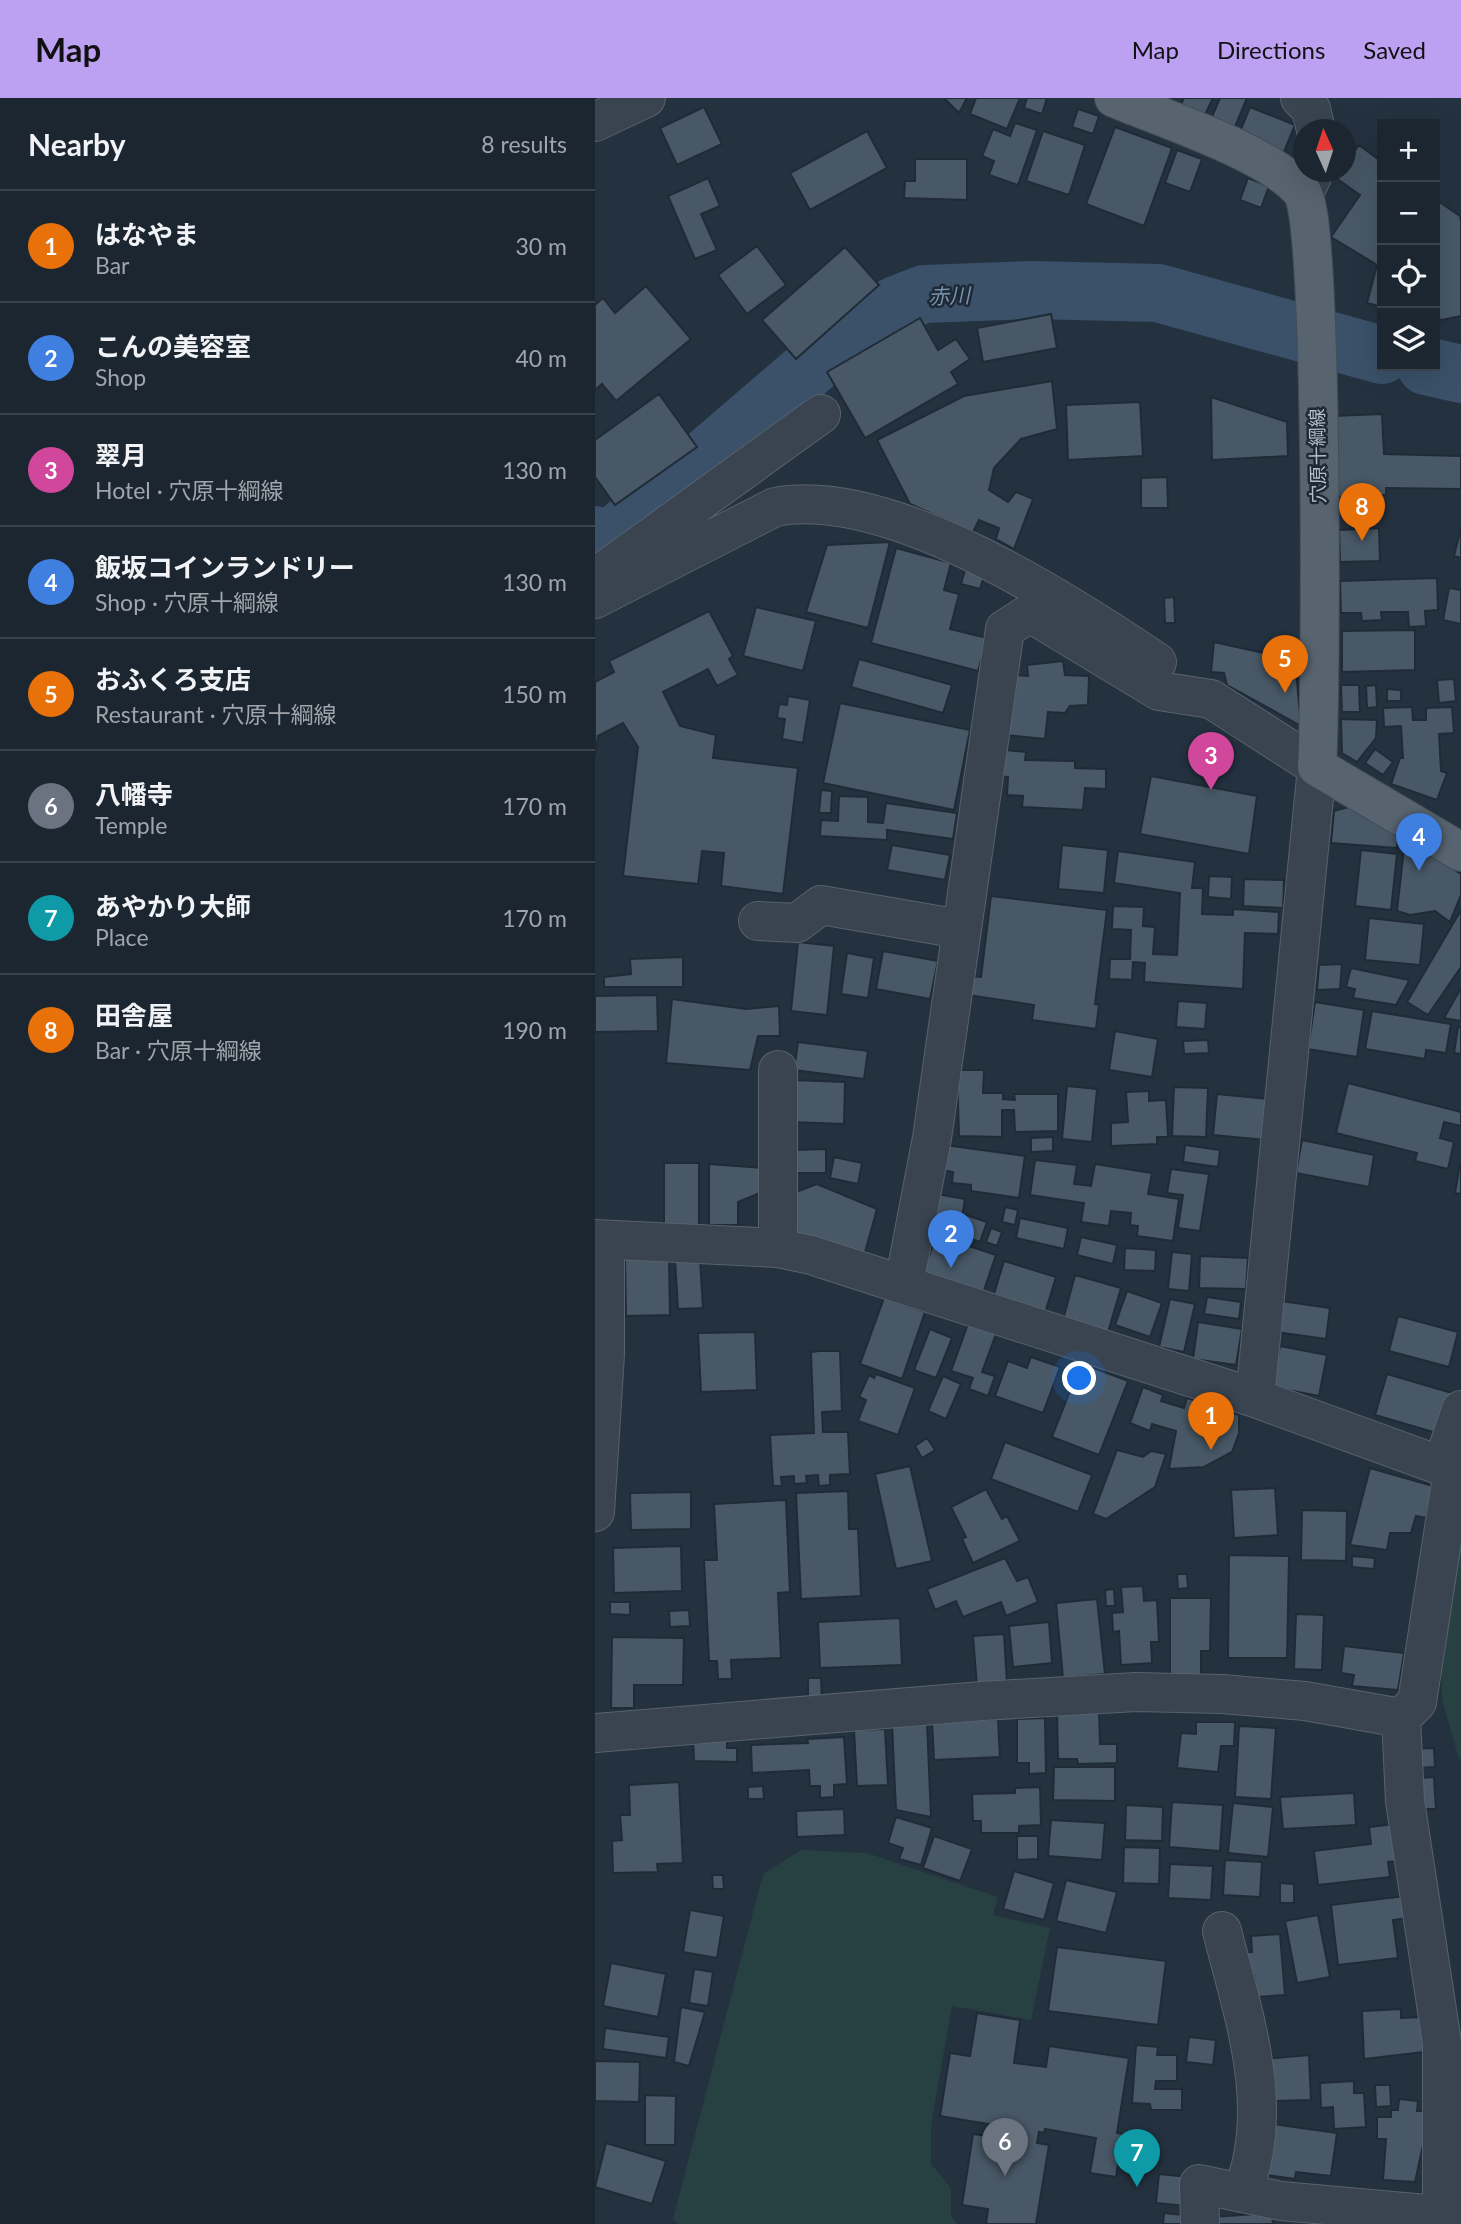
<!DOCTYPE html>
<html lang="en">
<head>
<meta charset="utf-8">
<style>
  :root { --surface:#1b2630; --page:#28323c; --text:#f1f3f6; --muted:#a0a5ab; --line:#39434c; --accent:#bca0f2 }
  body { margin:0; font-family:Lato,"Noto Sans JP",sans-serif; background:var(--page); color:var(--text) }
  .controls { position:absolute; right:21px; top:21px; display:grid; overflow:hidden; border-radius:0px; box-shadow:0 7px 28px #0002 }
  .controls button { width:63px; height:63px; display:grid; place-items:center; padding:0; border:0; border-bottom:2px solid var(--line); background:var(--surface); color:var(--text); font:35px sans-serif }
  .compass { position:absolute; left:698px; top:21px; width:63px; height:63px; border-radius:50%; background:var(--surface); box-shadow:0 7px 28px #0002; rotate:357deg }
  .you { position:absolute; left:485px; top:1281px; width:24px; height:24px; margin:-18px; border:5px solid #fff; border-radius:50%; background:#1a73e8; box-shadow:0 0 0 10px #1a73e833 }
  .badge { display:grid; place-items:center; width:46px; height:46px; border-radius:50%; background:var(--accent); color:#fff; font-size:23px; font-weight:700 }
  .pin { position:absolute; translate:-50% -58px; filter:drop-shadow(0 2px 4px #0008) }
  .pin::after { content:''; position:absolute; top:37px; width:24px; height:21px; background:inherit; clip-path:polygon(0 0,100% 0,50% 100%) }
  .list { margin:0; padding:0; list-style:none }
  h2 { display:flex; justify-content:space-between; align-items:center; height:91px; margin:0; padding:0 28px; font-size:30px }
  h2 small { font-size:23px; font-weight:400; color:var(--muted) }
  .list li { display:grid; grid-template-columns:46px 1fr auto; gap:21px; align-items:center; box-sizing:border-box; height:112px; padding:0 28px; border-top:2px solid var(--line) }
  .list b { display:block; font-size:26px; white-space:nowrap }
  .list p { margin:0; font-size:23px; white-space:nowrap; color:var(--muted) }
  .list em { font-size:23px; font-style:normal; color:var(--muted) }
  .icon { flex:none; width:38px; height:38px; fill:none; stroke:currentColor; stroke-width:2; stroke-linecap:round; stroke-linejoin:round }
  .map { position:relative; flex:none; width:866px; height:2126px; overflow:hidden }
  header { display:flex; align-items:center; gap:42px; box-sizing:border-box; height:98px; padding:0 35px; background:var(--accent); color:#111 }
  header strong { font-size:33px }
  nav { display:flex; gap:38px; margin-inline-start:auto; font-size:24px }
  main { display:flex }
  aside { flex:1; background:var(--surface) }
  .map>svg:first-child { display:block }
  .green { fill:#274041 }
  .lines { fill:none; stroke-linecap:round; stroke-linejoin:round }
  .river { stroke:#3a5169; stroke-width:58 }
  .building { fill:#485866; stroke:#202b37; stroke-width:2 }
  .minor-casing { stroke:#57626d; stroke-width:40 }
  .major-casing { stroke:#424d59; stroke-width:40 }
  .minor { stroke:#394450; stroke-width:38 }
  .major { stroke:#57636f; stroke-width:38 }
  .labels { text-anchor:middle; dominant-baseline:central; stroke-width:5; stroke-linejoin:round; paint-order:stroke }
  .street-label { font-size:19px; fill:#b5bfca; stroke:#1e2935 }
  .water-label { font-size:21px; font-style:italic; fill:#7592ad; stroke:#1e2935 }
</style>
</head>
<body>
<header>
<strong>Map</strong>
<nav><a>Map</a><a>Directions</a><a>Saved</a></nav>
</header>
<main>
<aside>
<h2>Nearby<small>8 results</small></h2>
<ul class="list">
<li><span class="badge" style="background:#e8710a">1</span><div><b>はなやま</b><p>Bar</p></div><em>30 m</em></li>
<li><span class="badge" style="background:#3f7fe0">2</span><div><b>こんの美容室</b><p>Shop</p></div><em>40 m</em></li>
<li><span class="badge" style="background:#d1479c">3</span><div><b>翠月</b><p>Hotel · 穴原十綱線</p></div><em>130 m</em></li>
<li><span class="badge" style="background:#3f7fe0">4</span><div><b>飯坂コインランドリー</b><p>Shop · 穴原十綱線</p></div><em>130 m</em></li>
<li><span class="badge" style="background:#e8710a">5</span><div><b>おふくろ支店</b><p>Restaurant · 穴原十綱線</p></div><em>150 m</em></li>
<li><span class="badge" style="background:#6b7280">6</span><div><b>八幡寺</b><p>Temple</p></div><em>170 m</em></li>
<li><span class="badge" style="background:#0f9aa8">7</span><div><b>あやかり大師</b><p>Place</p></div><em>170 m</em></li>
<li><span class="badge" style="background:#e8710a">8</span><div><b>田舎屋</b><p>Bar · 穴原十綱線</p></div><em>190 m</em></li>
</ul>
</aside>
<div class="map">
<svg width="866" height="2126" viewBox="0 0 866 2126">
  <rect width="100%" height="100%" fill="#243240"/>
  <path class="green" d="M866,1399V1661H864L847,1602L846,1524Z
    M206,1752L272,1755L403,1799L398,1817L455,1830L436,1922L357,1908L336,2027V2066L356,2090V2118L362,2126H83L78,2121L168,1776Z"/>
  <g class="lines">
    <path class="river" d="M831,268L866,276
      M0,437L8,442L16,441L237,251L301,207L329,196L438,192L563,195L787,257"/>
  </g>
  <path class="building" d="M349,0H372L364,15Z
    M381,0H425L412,31L375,16Z
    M432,0H452L447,16L429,10Z
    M589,0H618L607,23L583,12Z
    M625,0H652L637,36L614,26Z
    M109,9L127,46L82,67L65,30Z
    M655,9L700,27L687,59L642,41Z
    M483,11L504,18L498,36L477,29Z
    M420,25L442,32L423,87L394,77L399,63L387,58L398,31L415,38Z
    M520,29L577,50L549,128L491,106Z
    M272,33L292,70L215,112L195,75Z
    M448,33L490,47L474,97L431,83Z
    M764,47L787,64V209L772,205L782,167L736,139L765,97L741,80L744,74H750L752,49L759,54Z
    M582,52L607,61L595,94L570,85Z
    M320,61H372V102L309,100L310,83H320Z
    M113,80L125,108L106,116L122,152L100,161L73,98Z
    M653,80L674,88L666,110L645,102Z
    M840,101L865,118L866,123V218L847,222L840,220Z
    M162,148L191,187L152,216L123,177Z
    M250,149L284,187L201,261L167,222Z
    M51,188L96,241L21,303L7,286L0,292V207L8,200L20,215Z
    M456,216L462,250L388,264L382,230Z
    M325,220L343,252L361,241L375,261L356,274L363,286L270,340L232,274Z
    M457,283L462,331L426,341L399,370L394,392L413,404L421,394L438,401L419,451L401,441L404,430L384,422L378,434L315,406L282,342L369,298Z
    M64,296L102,349L20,407L0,379V342Z
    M616,299L692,324L693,358L617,362Z
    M545,304L548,358L473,362L471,307Z
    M787,316L789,356L866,358V391L791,390V397L742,399L738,318Z
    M572,379L573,410H546V380Z
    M784,430L785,463L745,464L744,432Z
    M866,430V460L859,458Z
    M295,444L273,530L211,514L232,447Z
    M301,450L356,465L349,492L364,496L355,531L392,540L383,573L276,545Z
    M370,472L389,478L385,491L366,486Z
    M842,480L843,512L830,513L831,528L814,529L813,514H786L787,522L767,523L766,515H746L745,483Z
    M854,490L866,492V526L848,522Z
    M579,499L580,525H570L569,500Z
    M161,509L221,523L208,573L148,558Z
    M114,513L138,558L134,561L143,577L122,588L113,571L68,594L85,628L121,637L118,660L203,670L188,796L126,788L129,755L107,753L103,786L28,778L43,649L28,625L3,638L0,659V584L19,574L14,563Z
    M820,532V572L747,574V533Z
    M619,544L700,562L706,628L632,587L629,575L616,574Z
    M264,561L357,587L348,615L256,589Z
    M468,563L470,577L494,578L493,607L475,608L470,615L453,614L450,641L411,637L418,577L433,578L432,567Z
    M859,581L861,603L844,605L842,582Z
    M746,587H764L765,614H747Z
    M781,587L782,609L772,610L771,588Z
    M792,591L806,592V603H792Z
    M193,598L215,602L208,645L187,641L190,621L182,620L184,606L192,607Z
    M245,605L375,632L359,712L228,685Z
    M817,609L818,622H831V610L857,609L859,635L844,636L846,673L852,675L842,702L796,686L805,660H808L806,628L789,629L788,610Z
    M746,621L782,622L781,640L762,664L747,655Z
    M780,651L798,664L788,677L770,665Z
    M409,652L431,654L430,662L480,663V670L511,671V691L490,690L488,712L427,709L428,698L412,697L413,679L406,678Z
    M556,678L662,698L654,756L545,736Z
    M226,692L237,693L236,715H224Z
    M244,698L273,699V724L288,725L291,705L362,715L358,741L292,732V742L225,738L226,722L243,723Z
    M757,708L804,734L802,750L736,745L739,713Z
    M810,741L866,776V797L855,824L840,813L815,817L802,813Z
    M297,747L355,757L350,782L292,772Z
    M467,747L513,752L509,795L463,791Z
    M766,752L802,756L796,812L760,808Z
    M523,753L600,764L597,790H608L607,816L638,817V811L684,814L683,836L650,835L648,891L549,884L550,865L538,864L537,882L514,881L515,861H535L536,832L517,831L518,808L549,809L548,828L560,829L558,856L582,857L585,795L519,785Z
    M614,778L637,779L636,801L613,799Z
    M649,781L689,782L688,810L648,808Z
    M396,798L512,812L500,906L504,907L501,931L437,922L439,907L373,897L375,878L386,879Z
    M866,812V869L833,917L812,904Z
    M774,820L829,826L825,867L770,862Z
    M203,844L239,848L232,917L196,913Z
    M288,853L343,863L335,901L281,891Z
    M252,855L279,860L273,900L246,896Z
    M88,859V889H9V879L36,876L35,861Z
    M747,866L745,891L722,892L724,867Z
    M756,870L814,882L812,887L801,907L758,900L760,891L751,889Z
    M866,890V923L849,920Z
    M62,897L63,933L0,934V898Z
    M77,901L151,911L184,908L185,938H163L155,972L71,965Z
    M583,903L612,905L610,931L581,929Z
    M720,904L769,912L762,959L713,951Z
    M777,913L856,926L851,955L831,952L830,961L770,951Z
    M863,929H866V956L859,955Z
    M520,933L563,941L557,979L514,972Z
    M613,942L614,955L589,956L588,943Z
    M203,944L273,953L269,981L199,972Z
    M362,972H389L388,995H408V1001L420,1002L419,996H463V1033L420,1034L419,1012H407V1039L364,1038Z
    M198,982L250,984L249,1026L196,1024Z
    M753,985L866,1014V1028L849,1024L845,1040L859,1044L853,1071L820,1063L822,1055L741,1035Z
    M472,988L502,991L497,1044L467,1041Z
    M579,989L613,990L611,1039L577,1038Z
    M554,993V1003L571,1002L573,1039H562V1046L516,1048V1025L533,1024L531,994Z
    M622,996L674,1001L671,1042L618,1037Z
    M458,1039V1053L436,1054V1040Z
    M707,1042L779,1057L774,1089L701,1075Z
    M350,1047L430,1058L424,1100L376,1093V1087L357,1085L358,1074L346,1072Z
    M590,1047L625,1052L623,1069L588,1064Z
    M231,1051V1075H197V1052Z
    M239,1059L267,1065L263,1086L235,1080Z
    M440,1062L482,1067L479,1086L496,1088L500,1066L557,1075L553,1096L584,1101L578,1143L542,1138L543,1128L535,1127L536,1115L516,1113L514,1128L486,1124L489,1105L435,1097Z
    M69,1065H104V1127H69Z
    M114,1066L169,1070L170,1093L143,1104V1127H114Z
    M865,1066L866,1067V1096L860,1095Z
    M576,1071L614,1076L605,1133L583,1130L588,1097L572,1095Z
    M222,1086L282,1111L269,1158L203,1140L198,1095Z
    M342,1096L370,1101L366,1125L338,1120Z
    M410,1109L423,1112L420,1127L407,1124Z
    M371,1117L392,1124L385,1144L364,1137Z
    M425,1120L473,1130L469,1151L421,1140Z
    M396,1130L407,1134L402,1148L391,1144Z
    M341,1137L401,1157L388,1195L329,1174Z
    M486,1139L522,1147L518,1166L482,1157Z
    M530,1150L561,1152L560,1173L529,1172Z
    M577,1154L597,1156L594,1193L573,1191Z
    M605,1158L653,1160L651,1191L604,1190Z
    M30,1161H74L75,1217L31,1218Z
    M105,1161L108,1210L83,1211L80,1162Z
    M409,1163L461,1179L450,1215L398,1199Z
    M480,1177L526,1190L513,1234L468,1222Z
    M532,1193L567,1205L555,1239L520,1227Z
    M612,1199L646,1204L644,1221L609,1216Z
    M289,1200L330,1214L307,1281L265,1266Z
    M575,1201L600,1206L589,1254L564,1249Z
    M686,1203L735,1210L731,1241L681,1234Z
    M803,1218L863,1234L854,1269L794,1253Z
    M603,1224L647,1231L641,1267L598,1261Z
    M373,1226L401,1236L387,1274L400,1278L393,1298L374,1291L378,1280L356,1273Z
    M335,1231L357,1240L341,1280L319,1272Z
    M160,1234L162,1292L106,1294L103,1235Z
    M685,1248L732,1257L724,1298L677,1289Z
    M224,1253H245L247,1313L227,1314L228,1334H253L255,1376L235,1377V1387L224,1388L223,1377L211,1378L212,1385L199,1386V1378L186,1379L187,1388H178L175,1337L219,1335L216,1254Z
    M436,1259L465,1269L448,1315L400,1298L413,1263L432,1270Z
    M486,1265L533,1283L504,1357L457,1339Z
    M281,1276L320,1290L303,1337L263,1323L271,1302L264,1299L274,1277L279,1280Z
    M792,1276L857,1295L845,1336L780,1317Z
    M348,1278L366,1286L351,1321L333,1313Z
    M548,1289L568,1297L566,1303L589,1310L592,1300L644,1317V1335L637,1354L609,1369L574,1371L581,1333L557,1326L555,1333L535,1325Z
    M332,1340L340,1352L327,1360L320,1348Z
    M410,1344L497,1377L483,1414L396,1381Z
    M522,1352L548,1359L556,1353L571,1356L560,1389L511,1421L498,1416Z
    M315,1368L337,1463L301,1471L280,1376Z
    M775,1370L838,1388L831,1420L821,1418L816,1435H795L792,1452L755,1447Z
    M680,1390L683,1437L639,1440L636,1392Z
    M391,1391L407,1421L412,1418L425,1443L378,1465L367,1441L371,1439L356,1409Z
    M253,1393L254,1431H263L266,1498L206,1501L201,1395Z
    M96,1394V1431L36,1432L35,1395Z
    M191,1402L195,1494L183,1495L186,1560L136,1562L137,1581H123L122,1563H114L109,1462H122L119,1406Z
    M707,1412L752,1413L751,1463L706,1462Z
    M86,1448L87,1493L19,1495L18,1450Z
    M634,1457L694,1458L692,1560H633Z
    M757,1458L780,1460L779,1471L757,1469Z
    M410,1460L422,1483L433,1479L443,1504L411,1518L406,1504L368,1519L361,1503L340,1512L332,1491Z
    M582,1476H592L593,1490L583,1491Z
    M548,1488L549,1503L562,1502L564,1544H556L557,1565L526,1567L524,1533L518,1534L517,1515L528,1514L526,1489Z
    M519,1491L520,1508H511L510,1492Z
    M575,1500H616L615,1553H606V1577H575Z
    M502,1501L510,1576L468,1580L461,1505Z
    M15,1504H35V1517L15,1516Z
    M94,1512L95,1528L75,1529L74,1513Z
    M701,1516L729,1517L727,1572L699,1571Z
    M305,1520L307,1567L225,1570L223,1524Z
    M454,1524L457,1565L418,1569L414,1528Z
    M409,1536L412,1586L382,1588L378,1538Z
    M17,1539L89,1540L88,1587H39V1610H16Z
    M749,1548L809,1555L803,1592L757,1588L759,1577L746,1575Z
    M213,1580H226L227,1604L213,1605Z
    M504,1612L505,1646H522V1665L483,1666L482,1661H463L462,1613Z
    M450,1620L451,1675L434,1676V1665H422V1621Z
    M403,1621L405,1659L339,1662L337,1624Z
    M332,1624L336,1719L301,1712L297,1626Z
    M601,1624H640L639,1648H626L623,1674L582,1670L586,1635L601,1636Z
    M644,1628L681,1630L676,1701L640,1699Z
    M290,1631L293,1687L262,1688L259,1632Z
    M249,1639L252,1686L239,1687V1699L225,1700V1688H215L214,1672L157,1675L156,1647L213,1645L212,1641Z
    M132,1640V1650H142V1664L99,1663L98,1641Z
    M839,1650L840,1669L821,1670L820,1651Z
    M459,1669H520V1703L458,1702Z
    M839,1679L841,1711H826L824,1680Z
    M84,1684L88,1765L62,1766L63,1774L18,1775L17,1743L27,1742L25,1717H35L34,1687Z
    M168,1688L169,1701H153V1689Z
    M445,1689L446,1727L424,1728V1735H386V1723H378L377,1696L420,1695V1690Z
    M759,1695L761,1727L688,1731L685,1699Z
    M577,1704L628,1707L625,1753L574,1749Z
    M638,1705L678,1709L673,1759L633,1755Z
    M531,1707L568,1709L567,1743L530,1742Z
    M249,1711L250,1737L202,1739L201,1713Z
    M301,1719L337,1730L326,1767L304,1761L308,1750L293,1745Z
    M456,1722L510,1725L507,1762L453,1758Z
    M801,1726L805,1763L793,1764L795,1779L723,1787L719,1753L776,1746L774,1729Z
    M339,1738L377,1751L365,1783L328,1770Z
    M422,1738H443V1761L422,1762Z
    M529,1749L565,1750L564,1786L528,1785Z
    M630,1762L667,1764L665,1799L628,1797Z
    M575,1766L618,1768L616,1802L573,1800Z
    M419,1773L459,1785L449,1822L408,1811Z
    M117,1777H128L129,1791H118Z
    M471,1782L522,1794L511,1835L461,1823Z
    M685,1785L699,1786V1805H685Z
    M810,1798L813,1820L798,1822L803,1860L743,1867L736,1807Z
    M95,1812L129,1818L122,1860L88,1854Z
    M723,1817L735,1879L702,1885L690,1823Z
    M685,1836L690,1897L661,1899L659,1878L652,1879L651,1854H657L656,1838Z
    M462,1849L571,1863L563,1927L453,1913Z
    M16,1865L71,1876L63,1919L8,1908Z
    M99,1871L118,1874L113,1908L94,1905Z
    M86,1909L110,1914L94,1968L79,1964Z
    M806,1911V1920L827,1919L829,1954L769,1961L767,1913Z
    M382,1915L425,1922L419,1965L451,1969L454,1948L534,1960L522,2035L528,2036L521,2079L495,2075L501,2040L450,2031L449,2035L444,2034L442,2045L454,2047L441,2126H391L393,2111L367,2107L378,2036L428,2043L429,2032L345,2018L355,1955L375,1958Z
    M10,1930L74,1939L71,1960L8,1951Z
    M594,1939L621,1942L618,1967L591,1964Z
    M541,1947L563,1949L562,1957H582V1983H561L560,1991H587V2012H556L555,2006L537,2005Z
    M714,1957L716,2002L680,2003L679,1978H671L670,1961Z
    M0,1963L45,1964L44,2004L0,2003Z
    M759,1983V1995H769L771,2029L739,2031L738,2009L726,2010L725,1985Z
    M780,1987H795L796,2008L781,2009Z
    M50,1997L81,1998L80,2047H50Z
    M804,2001L823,2003L822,2013H829L833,2024L820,2084L788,2082L791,2041H782V2019H796V2012H803Z
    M678,2026L742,2035L736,2078L701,2074L700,2081L672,2077Z
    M11,2045L71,2063L57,2106L0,2089Z
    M564,2076L594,2079L591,2108L561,2105Z
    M569,2115L589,2117L588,2126H568Z
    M677,2115L678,2126H616V2119Z"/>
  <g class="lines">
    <defs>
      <path id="minor" d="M705,0L716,11L721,32
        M0,24L51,0
        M709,96L719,74
        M2,478L226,316
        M0,501L180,409C292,387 470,502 562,564
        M163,823L202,825L226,807L365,831
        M183,972V1150
        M0,1141L183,1150L216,1157L660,1300
        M309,1186L337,1040L410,531L435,515L564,593L616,601L722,669L660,1300L866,1375
        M847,1368L866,1312
        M0,1414L10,1256V1142
        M806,1620L810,1703L847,1945V2115
        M0,1635L387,1603L541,1594L627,1596L710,1603L806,1620L822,1604L858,1372
        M627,1833C648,1917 682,2010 647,2095
        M605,2126L604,2086L686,2103L866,2119"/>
      <path id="major" d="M519,0C567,20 677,56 707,94C729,120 726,604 722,669L866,754"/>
    </defs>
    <use href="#minor" class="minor-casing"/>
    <use href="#major" class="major-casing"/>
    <use href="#minor" class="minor"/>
    <use href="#major" class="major"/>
  </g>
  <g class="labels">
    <g class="street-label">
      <text transform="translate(722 358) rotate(-91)">穴原十綱線</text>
    </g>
    <g class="water-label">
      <text transform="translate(354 197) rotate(-2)">赤川</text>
    </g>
  </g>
</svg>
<div class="controls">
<button>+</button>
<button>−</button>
<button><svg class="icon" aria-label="locate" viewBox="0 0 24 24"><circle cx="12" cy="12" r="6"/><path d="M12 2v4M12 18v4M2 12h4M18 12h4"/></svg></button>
<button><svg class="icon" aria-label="layers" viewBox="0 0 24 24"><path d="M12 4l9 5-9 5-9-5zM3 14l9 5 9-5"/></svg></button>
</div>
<svg class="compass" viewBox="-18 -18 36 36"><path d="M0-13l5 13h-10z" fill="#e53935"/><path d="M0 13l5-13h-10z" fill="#a0a5ab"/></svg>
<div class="you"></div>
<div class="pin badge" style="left:616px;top:1352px;background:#e8710a">1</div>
<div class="pin badge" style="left:356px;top:1170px;background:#3f7fe0">2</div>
<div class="pin badge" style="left:616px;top:692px;background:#d1479c">3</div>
<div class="pin badge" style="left:824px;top:773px;background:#3f7fe0">4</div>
<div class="pin badge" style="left:690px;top:595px;background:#e8710a">5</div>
<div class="pin badge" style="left:410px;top:2078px;background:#6b7280">6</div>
<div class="pin badge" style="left:542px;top:2089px;background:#0f9aa8">7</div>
<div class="pin badge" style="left:767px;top:443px;background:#e8710a">8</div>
</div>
</main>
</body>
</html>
